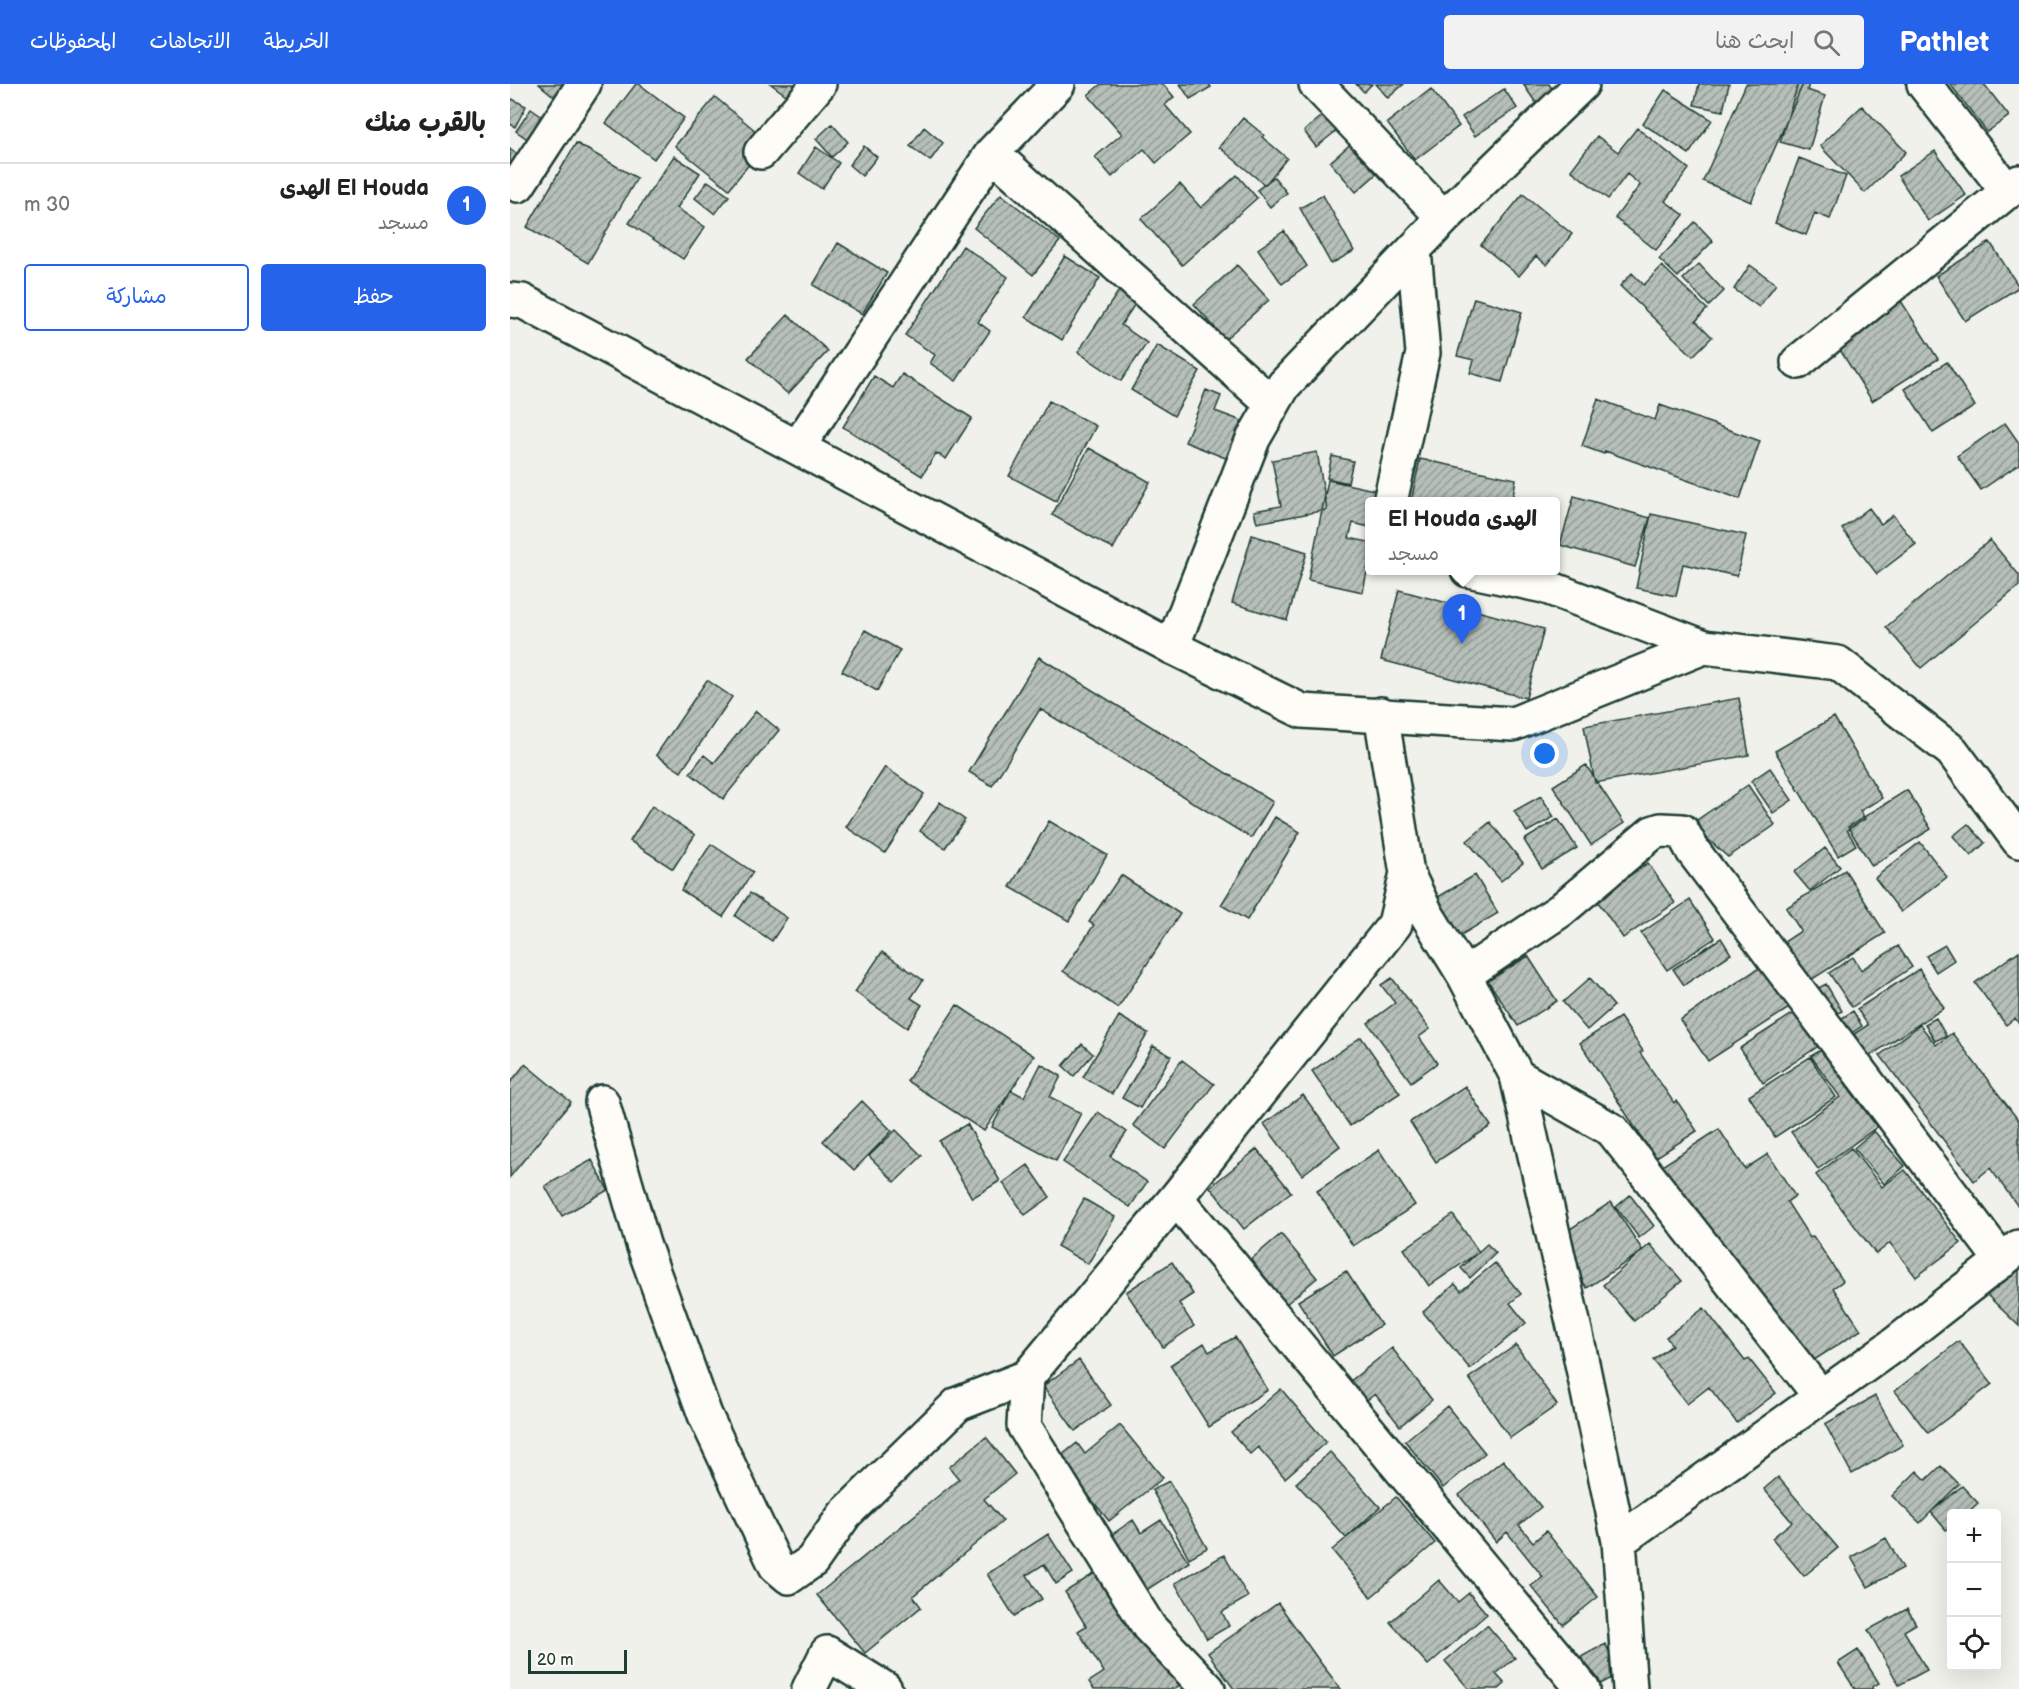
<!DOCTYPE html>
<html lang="ar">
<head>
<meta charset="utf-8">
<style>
  :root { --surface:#fff; --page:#f2f2f2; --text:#222; --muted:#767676; --line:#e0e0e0; --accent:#2563eb }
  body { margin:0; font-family:"Balsamiq Sans","Playpen Sans Arabic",sans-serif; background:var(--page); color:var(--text); direction:rtl }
  .controls { position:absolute; right:18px; bottom:18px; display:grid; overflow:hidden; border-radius:6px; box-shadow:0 6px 24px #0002 }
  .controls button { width:54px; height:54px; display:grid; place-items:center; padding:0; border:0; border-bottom:2px solid var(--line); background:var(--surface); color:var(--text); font:30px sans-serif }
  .scale { position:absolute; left:18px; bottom:15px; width:99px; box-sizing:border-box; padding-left:6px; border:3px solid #1f3d34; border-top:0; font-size:16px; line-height:21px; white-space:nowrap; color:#1f3d34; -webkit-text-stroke:4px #fdfcf7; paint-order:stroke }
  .you { position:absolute; left:1035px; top:670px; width:21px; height:21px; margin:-15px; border:4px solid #fff; border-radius:50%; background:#1a73e8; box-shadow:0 0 0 9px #1a73e833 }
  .badge { display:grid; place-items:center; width:39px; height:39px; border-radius:50%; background:var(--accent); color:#fff; font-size:20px; font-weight:700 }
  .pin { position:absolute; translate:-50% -50px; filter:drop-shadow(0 2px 3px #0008) }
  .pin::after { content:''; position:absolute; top:32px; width:21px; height:18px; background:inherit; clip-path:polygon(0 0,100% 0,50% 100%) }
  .popup { position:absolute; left:855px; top:413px; width:195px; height:78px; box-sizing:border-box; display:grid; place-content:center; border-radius:6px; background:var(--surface); filter:drop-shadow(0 2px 4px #0005); font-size:20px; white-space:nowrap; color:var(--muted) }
  .popup b { font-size:22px; color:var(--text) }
  .popup::after { content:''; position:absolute; left:50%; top:100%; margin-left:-12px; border:12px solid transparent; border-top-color:var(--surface) }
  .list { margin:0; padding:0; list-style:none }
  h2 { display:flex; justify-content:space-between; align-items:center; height:78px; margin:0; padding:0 24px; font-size:26px }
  h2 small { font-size:20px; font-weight:400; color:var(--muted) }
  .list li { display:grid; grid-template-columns:39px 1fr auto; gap:18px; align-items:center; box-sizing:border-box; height:84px; padding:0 24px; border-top:2px solid var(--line) }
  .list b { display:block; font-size:22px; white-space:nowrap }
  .list p { margin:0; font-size:20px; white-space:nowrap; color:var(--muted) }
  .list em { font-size:20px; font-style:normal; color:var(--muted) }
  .actions { display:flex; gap:12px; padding:18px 24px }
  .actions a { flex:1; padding:14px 0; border:2px solid var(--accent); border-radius:6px; text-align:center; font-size:21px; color:var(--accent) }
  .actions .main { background:var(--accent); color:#fff }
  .icon { flex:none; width:33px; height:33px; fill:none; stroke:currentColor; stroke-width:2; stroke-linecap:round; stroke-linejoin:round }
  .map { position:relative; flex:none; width:1509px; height:1605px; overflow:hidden; direction:ltr }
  header { display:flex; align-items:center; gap:36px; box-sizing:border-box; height:84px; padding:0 30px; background:var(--accent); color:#fff }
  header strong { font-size:28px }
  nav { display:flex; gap:33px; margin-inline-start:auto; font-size:21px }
  .search { width:420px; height:54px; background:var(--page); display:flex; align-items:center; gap:15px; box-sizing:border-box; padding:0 21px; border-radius:6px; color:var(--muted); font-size:22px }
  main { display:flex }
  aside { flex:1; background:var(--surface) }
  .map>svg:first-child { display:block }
  .building { fill:url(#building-hatch); stroke:#1f3d34; stroke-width:1.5 }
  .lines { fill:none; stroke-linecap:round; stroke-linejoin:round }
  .minor-casing { stroke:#1f3d34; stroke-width:38 }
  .secondary-casing { stroke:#1f3d34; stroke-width:38 }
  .minor { stroke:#fdfcf7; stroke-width:33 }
  .secondary { stroke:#fdfcf7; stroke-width:33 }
</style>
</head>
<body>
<header>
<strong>Pathlet</strong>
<div class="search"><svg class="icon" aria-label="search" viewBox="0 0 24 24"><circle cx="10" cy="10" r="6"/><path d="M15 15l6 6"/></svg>ابحث هنا</div>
<nav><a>الخريطة</a><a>الاتجاهات</a><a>المحفوظات</a></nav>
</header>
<main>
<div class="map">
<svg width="1509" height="1605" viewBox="0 0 1509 1605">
  <defs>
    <pattern id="building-hatch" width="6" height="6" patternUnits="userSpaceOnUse" patternTransform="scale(1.5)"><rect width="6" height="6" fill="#b6bfb8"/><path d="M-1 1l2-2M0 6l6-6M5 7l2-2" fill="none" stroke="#939c96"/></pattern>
  </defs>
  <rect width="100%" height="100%" fill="#f0f1eb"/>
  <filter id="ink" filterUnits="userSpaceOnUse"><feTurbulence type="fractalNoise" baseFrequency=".0167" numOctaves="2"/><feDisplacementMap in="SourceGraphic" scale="12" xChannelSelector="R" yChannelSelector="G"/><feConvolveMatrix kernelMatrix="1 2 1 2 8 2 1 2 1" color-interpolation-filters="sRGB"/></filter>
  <g filter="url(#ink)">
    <path class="building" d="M29,0H70L53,20Z
      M126,0H129L174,34L144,75L96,39Z
      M261,0H291L280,14Z
      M591,0H653L664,13L655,21L680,50L646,79L634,65L602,93L585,73L612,50L578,11Z
      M670,0H699L701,3L680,15Z
      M846,0H862L854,8Z
      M866,0H894L878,14Z
      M1013,0H1039L1044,8L1026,19Z
      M1189,0H1219L1213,27L1184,21Z
      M1236,0H1293L1241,118L1193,97Z
      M1288,0H1299L1297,6L1315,12L1299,66L1270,58Z
      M1440,0H1474L1499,32L1477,48Z
      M921,5L949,42L905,76L877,39Z
      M994,5L1007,24L965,52L952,33Z
      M1155,6L1202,36L1179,70L1133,40Z
      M205,13L258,57L219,105L165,62Z
      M0,14L16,22L5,43L0,40Z
      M1352,22L1396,68L1355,109L1310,62Z
      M21,25L44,41L29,63L6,47Z
      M817,28L830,44L806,63L794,47Z
      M733,34L754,51L752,53L777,74L755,101L709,63Z
      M322,40L338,58L322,73L306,55Z
      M414,43L433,59L420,77L400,62Z
      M1127,44L1179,85L1155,117L1174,131L1146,166L1105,134L1130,101L1117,90L1098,115L1061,86L1087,52L1108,68Z
      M844,57L870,87L846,108L820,78Z
      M66,59L127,94L78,179L17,143Z
      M354,62L367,73L352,92L339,81Z
      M306,63L329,79L312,105L289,89Z
      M0,65L17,76L0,105Z
      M1425,67L1456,111L1418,137L1388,92Z
      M164,72L190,89L167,124L195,143L173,175L119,139Z
      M1289,74L1336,92L1320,135L1305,129L1296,151L1265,139Z
      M727,91L747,114L672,181L631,135L670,100L691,124Z
      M764,93L777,109L760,123L747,106Z
      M198,97L219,112L205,130L185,114Z
      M491,110L550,157L523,191L464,144Z
      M1013,110L1062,150L1037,181L1026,172L1009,192L971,161Z
      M813,111L844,167L821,180L790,124Z
      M1185,138L1203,157L1168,193L1149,175Z
      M774,147L797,182L772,200L748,165Z
      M1480,158L1509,203L1455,237L1426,192Z
      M328,159L377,189L352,230L303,201Z
      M453,162L498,193L468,238L480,247L446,297L420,279L425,271L395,251Z
      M555,172L590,194L552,256L516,233Z
      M1189,180L1214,207L1199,222L1173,195Z
      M727,181L759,216L715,255L684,220Z
      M1240,181L1266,200L1249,223L1224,205Z
      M1152,182L1197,225L1186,237L1202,253L1183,272L1110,202L1122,189L1134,201Z
      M614,199L631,211L611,241L637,259L611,297L568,268Z
      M964,214L1012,228L992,298L960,289L964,276L947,272Z
      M1391,217L1428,275L1362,317L1325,258Z
      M278,231L318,267L278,310L238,274Z
      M647,261L690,287L664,332L621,306Z
      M1437,278L1465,322L1423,349L1395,305Z
      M392,290L462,334L436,375L426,369L412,392L333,343L364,292L383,304Z
      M696,306L711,312L705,327L732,337L718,375L675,358Z
      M1088,315L1145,336L1150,321L1250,357L1230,415L1095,367L1094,370L1072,362Z
      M539,317L586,342L546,417L499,392Z
      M1495,339L1509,359V380L1471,406L1447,372Z
      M579,364L640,398L603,465L542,431Z
      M807,368L817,426L747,439L744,427L771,422L762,376Z
      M822,372L843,377L838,399L817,394Z
      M910,375L1006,395L1002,418H901Z
      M818,396L878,409L876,418H859V443L843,439L839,454L859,458V477L853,508L798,496Z
      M1064,412L1140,434L1125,483L1050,461Z
      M1359,424L1371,440L1383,431L1406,460L1367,490L1332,445Z
      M1141,430L1236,451L1227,492L1173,480L1166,512L1126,504Z
      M742,451L797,468L777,536L722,519Z
      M1480,456L1509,491V502L1411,584L1376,543Z
      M889,506L1034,545L1016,614L871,576Z
      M355,546L390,566L367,607L332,587Z
      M529,573L763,718L741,754L530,625L482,702L459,688Z
      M197,596L222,613L171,688L146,671Z
      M1229,614L1239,671L1085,699L1074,642Z
      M246,627L269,646L213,715L180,689L194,671L204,679Z
      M1324,633L1372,714L1350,727L1355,735L1337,746L1346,761L1328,772L1265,667Z
      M1076,681L1114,739L1081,761L1043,702Z
      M375,683L414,710L375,769L336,743Z
      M1260,684L1282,716L1263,729L1241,697Z
      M1238,701L1265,741L1218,773L1181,740Z
      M1397,706L1421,745L1362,782L1338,743Z
      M1031,712L1044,733L1017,748L1004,727Z
      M430,718L455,736L435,764L410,747Z
      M142,722L185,751L163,785L120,757Z
      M765,733L790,748L737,836L711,821Z
      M1048,735L1067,764L1032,785L1014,756Z
      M539,737L597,771L559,837L500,803Z
      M980,738L1013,779L991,797L957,757Z
      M1458,740L1475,759L1461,772L1443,752Z
      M1410,758L1437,793L1391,828L1365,794Z
      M201,760L243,788L213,833L171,806Z
      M1315,764L1330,783L1300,807L1284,788Z
      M1138,779L1165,819L1113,854L1086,815Z
      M1335,786L1375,849L1293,901L1268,862L1291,847L1276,824Z
      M611,791L670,830L608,924L553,887L584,841L579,838Z
      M965,791L988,829L941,857L918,819Z
      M240,809L277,834L262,857L225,832Z
      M1180,816L1205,854L1157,886L1131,849Z
      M1211,854L1221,870L1174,901L1163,885Z
      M1435,861L1444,876L1426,888L1416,872Z
      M1388,862L1402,883L1342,923L1319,889L1343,873L1351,886Z
      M1509,867V940L1505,934L1496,941L1465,899Z
      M372,868L413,896L401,914L412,921L397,944L345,908Z
      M1018,872L1047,917L1008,942L978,897Z
      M1255,880L1282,922L1198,977L1170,936Z
      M1409,885L1434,924L1358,973L1344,950L1358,941L1347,925Z
      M882,894L920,945L909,953L927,979L901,998L858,939L885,919L871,901Z
      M1080,894L1104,922L1077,946L1053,918Z
      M1316,900L1332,927L1321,933L1305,906Z
      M447,921L524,972L474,1047L397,997Z
      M1287,927L1310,961L1253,999L1230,964Z
      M1343,927L1352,942L1331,956L1321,941Z
      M609,932L638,949L602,1010L573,993Z
      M1110,933L1133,967L1130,969L1164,1019L1167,1017L1187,1047L1145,1074L1070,959Z
      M1426,934L1436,952L1425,957L1415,940Z
      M1410,941L1426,961L1442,949L1509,1037V1120L1507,1121L1480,1084L1464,1097L1370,971Z
      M851,953L890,1009L840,1042L802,987Z
      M572,960L583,970L564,992L553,982Z
      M643,962L661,972L630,1024L612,1014Z
      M1311,966L1367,1043L1308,1085L1281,1048L1330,1013L1301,972Z
      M1300,973L1326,1013L1265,1053L1239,1012Z
      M672,976L704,1000L655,1065L623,1041Z
      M15,980L61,1018L0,1093V999Z
      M531,980L551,992L540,1013L571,1029L546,1077L482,1043L501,1006L514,1013Z
      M955,1002L981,1042L926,1078L900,1038Z
      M793,1011L830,1062L792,1091L754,1040Z
      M352,1017L382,1047L344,1086L313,1057Z
      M588,1028L617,1048L600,1072L637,1098L620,1123L553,1078Z
      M457,1040L490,1097L462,1114L429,1057Z
      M1209,1045L1235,1085L1258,1070L1285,1112L1277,1118L1300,1154L1303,1152L1333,1197L1323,1204L1351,1246L1298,1280L1246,1203L1237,1209L1152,1082Z
      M386,1046L412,1072L385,1098L359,1072Z
      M1364,1047L1395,1082L1374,1100L1344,1064Z
      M1341,1064L1372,1103L1395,1086L1451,1159L1406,1193L1380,1159L1366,1170L1306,1091Z
      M747,1065L781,1108L734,1145L700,1103Z
      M869,1066L905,1121L843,1162L807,1107Z
      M82,1076L98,1106L52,1132L35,1102Z
      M518,1081L540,1113L515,1131L493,1099Z
      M1120,1111L1144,1142L1129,1154L1106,1123Z
      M574,1115L605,1133L578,1180L547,1162Z
      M1101,1118L1133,1167L1077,1204L1045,1155Z
      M943,1131L969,1168L919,1202L894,1165Z
      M771,1150L807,1194L775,1221L739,1177Z
      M977,1160L986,1169L960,1194L951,1184Z
      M1140,1160L1172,1197L1124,1237L1093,1201Z
      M662,1178L683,1210L669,1219L684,1242L653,1263L616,1208Z
      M985,1179L1011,1210L1000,1219L1016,1239L960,1285L913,1228L945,1200L951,1207Z
      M1509,1179V1242L1477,1211Z
      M836,1187L871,1241L823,1272L788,1217Z
      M1194,1224L1235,1277L1239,1275L1266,1309L1227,1339L1199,1303L1177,1320L1143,1276L1162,1261L1156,1253Z
      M725,1253L758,1306L699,1343L660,1281L694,1259L699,1268Z
      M1449,1257L1482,1300L1418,1349L1385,1307Z
      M1006,1261L1047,1321L1000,1354L959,1294Z
      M882,1264L922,1316L890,1342L865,1310L848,1323L833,1303Z
      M569,1276L601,1321L565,1347L533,1302Z
      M771,1305L816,1358L775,1394L748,1363L740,1370L721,1348Z
      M1365,1312L1393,1361L1342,1390L1315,1340Z
      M937,1322L975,1369L933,1404L895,1357Z
      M610,1341L653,1394L599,1437L548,1374L567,1359L575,1370Z
      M476,1353L505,1390L474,1415L493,1437L403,1512L411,1523L355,1569L307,1511L449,1395L439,1383Z
      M820,1368L870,1423L836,1454L786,1399Z
      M993,1376L1031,1423L1009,1441L1023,1458L1036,1447L1088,1513L1053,1541L1021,1502L1033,1493L997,1448L986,1458L949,1411Z
      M1431,1382L1449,1400L1410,1439L1382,1412L1407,1387L1416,1396Z
      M1268,1393L1328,1464L1294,1492L1262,1454L1282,1438L1254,1405Z
      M659,1397L697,1464L679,1474L642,1406Z
      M1452,1402L1468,1419L1456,1430H1442V1442L1436,1446L1421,1428Z
      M886,1413L925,1459L861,1513L822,1466Z
      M623,1436L631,1449L651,1436L679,1478L629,1511L594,1456Z
      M538,1450L563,1489L546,1500L534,1480L517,1491L532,1515L504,1532L477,1490Z
      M1376,1454L1393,1484L1358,1503L1341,1473Z
      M714,1471L738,1513L712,1528L719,1542L697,1555L665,1499Z
      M585,1489L629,1559L639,1552L670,1601L664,1605H584L579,1598L594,1588L568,1547L576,1542L555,1508Z
      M929,1496L948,1518L959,1509L977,1530L918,1581L880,1538Z
      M768,1519L810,1578L831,1605H724L698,1569Z
      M1397,1525L1406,1540L1394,1547L1417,1586L1389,1601L1358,1546Z
      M977,1541L1005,1574L986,1590L995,1600L989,1605H959L935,1577Z
      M1095,1560L1111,1589L1085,1603L1069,1574Z
      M1348,1566L1369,1599L1362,1603L1363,1605H1345L1328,1579Z"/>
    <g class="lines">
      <defs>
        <path id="minor" d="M806,0L934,134
          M1414,0L1498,108
          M251,68L309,0
          M482,69L762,320
          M8,101L74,0
          M1288,278L1509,98
          M288,363L482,69L548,0
          M880,418L913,269L904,166
          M958,486L1034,502L1194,563
          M662,563L743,355L774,301L934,134L1072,0
          M871,630L897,789L917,831L954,891L1007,992L1068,1260L1109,1457L1120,1605
          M954,891L1051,826L1142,749L1151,746L1172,747L1183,767L1492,1177
          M1007,992L1102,1046L1311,1313
          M92,1018L133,1160L195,1331L266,1482L279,1493L302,1477L335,1430L448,1320L517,1293
          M666,1114L1073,1605
          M1109,1457L1385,1260L1509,1163
          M299,1605L317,1569L375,1605
          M698,1605L639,1543L514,1342L517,1293L666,1114L885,840L897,789"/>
        <path id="secondary" d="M0,216L12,217L662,563L792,627L1003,640L1194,563L1328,579L1442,667L1509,757"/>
      </defs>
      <use href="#minor" class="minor-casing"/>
      <use href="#secondary" class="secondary-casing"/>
      <use href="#minor" class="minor"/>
      <use href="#secondary" class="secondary"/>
    </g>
  </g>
</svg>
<div class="controls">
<button>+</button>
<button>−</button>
<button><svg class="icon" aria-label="locate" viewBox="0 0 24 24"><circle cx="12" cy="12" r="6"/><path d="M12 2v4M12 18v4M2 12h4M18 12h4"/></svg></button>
</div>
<div class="scale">20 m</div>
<div class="you"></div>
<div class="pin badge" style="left:952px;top:560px">1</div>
<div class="popup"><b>El Houda الهدى</b>مسجد</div>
</div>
<aside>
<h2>بالقرب منك<small></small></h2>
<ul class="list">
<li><span class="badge">1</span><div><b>El Houda الهدى</b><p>مسجد</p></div><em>30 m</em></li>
</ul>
<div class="actions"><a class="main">حفظ</a><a>مشاركة</a></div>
</aside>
</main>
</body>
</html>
